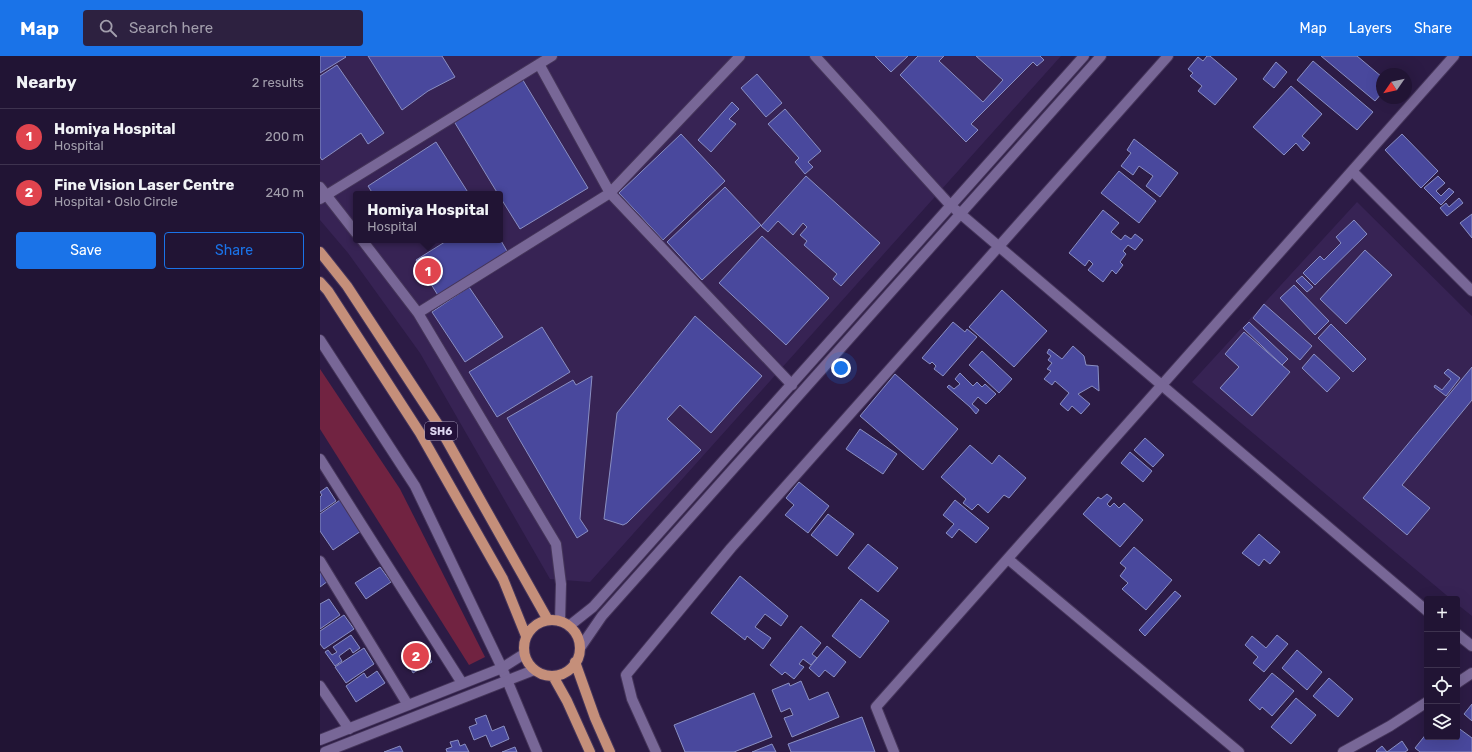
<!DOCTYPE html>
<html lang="en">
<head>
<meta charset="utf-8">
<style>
  :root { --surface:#211434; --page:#2d2140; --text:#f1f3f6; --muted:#a29eac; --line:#3e334f; --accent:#1a73e8 }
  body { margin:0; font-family:Rubik,sans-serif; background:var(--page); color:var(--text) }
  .controls { position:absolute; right:12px; bottom:12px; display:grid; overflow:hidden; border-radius:4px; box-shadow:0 4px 16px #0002 }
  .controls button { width:36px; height:36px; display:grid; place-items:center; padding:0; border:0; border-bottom:1px solid var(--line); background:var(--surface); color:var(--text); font:20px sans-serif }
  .compass { position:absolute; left:1056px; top:12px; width:36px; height:36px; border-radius:50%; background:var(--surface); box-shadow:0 4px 16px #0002; rotate:236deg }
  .you { position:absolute; left:521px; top:312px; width:14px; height:14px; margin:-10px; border:3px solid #fff; border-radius:50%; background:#1a73e8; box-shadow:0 0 0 6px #1a73e833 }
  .badge { display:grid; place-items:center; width:26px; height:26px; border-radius:50%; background:var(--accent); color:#fff; font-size:13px; font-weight:700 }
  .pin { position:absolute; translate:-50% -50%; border:2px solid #fff; box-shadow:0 1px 4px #0006 }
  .popup { position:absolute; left:33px; top:135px; width:150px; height:52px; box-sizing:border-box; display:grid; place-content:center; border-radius:4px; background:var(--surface); filter:drop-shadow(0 1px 3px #0005); font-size:13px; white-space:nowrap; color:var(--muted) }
  .popup b { font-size:15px; color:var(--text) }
  .popup::after { content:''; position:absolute; left:50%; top:100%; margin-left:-8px; border:8px solid transparent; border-top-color:var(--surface) }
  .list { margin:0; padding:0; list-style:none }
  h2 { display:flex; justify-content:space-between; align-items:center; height:52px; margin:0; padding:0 16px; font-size:17px }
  h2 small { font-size:13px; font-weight:400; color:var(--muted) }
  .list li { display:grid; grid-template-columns:26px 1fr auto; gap:12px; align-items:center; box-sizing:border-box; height:56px; padding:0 16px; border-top:1px solid var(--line) }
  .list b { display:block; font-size:15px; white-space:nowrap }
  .list p { margin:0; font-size:13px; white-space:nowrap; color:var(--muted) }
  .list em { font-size:13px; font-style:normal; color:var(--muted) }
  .actions { display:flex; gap:8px; padding:12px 16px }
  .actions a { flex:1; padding:9px 0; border:1px solid var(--accent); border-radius:4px; text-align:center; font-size:14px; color:var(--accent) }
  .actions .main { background:var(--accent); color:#fff }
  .icon { flex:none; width:22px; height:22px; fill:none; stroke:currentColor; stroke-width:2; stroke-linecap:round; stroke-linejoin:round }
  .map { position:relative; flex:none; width:1152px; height:696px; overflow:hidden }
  header { display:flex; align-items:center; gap:24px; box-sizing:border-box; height:56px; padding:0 20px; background:var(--accent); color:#fff }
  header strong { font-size:19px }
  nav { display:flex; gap:22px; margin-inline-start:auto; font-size:14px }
  .search { width:280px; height:36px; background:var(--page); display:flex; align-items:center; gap:10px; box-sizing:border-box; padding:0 14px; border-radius:4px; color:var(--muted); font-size:15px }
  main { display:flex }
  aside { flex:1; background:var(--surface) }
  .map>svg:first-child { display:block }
  .built { fill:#372354; fill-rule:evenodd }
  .green { fill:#712341 }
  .building { fill:#49489d; stroke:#8a8fc2 }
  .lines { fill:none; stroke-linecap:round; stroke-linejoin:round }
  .minor-casing { stroke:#45355a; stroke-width:12 }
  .tertiary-casing { stroke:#45355a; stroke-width:12 }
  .primary-casing { stroke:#45355a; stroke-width:12 }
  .minor { stroke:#786797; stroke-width:10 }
  .tertiary { stroke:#786797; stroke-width:10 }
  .primary { stroke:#c58f7a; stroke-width:10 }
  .labels { text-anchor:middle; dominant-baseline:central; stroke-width:3; stroke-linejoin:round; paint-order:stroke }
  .shield { fill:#23113a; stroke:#a59ab9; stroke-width:1 }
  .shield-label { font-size:11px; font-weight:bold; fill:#ddd5f0 }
</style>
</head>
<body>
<header>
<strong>Map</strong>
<div class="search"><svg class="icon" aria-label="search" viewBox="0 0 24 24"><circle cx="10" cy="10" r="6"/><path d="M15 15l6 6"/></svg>Search here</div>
<nav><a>Map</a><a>Layers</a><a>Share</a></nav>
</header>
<main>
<aside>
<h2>Nearby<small>2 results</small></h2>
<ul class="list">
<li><span class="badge" style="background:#e0444e">1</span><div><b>Homiya Hospital</b><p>Hospital</p></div><em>200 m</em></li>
<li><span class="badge" style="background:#e0444e">2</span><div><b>Fine Vision Laser Centre</b><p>Hospital · Oslo Circle</p></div><em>240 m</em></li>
</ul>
<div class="actions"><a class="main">Save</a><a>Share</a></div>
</aside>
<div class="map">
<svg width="1152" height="696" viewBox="0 0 1152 696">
  <rect width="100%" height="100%" fill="#2c1b45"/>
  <path class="built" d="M0,0H741L270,526L230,523L100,297L28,197L0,164ZM36,138H180V184H36Z
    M1037,146L1152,260V560L1137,548V543H1131L872,326Z"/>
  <path class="green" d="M0,313L80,433L165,601L149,609L0,373Z"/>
  <path class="building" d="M0,0H25L26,1L0,17Z
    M48,0H122L135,21L108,35L82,54Z
    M555,0H588L571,16Z
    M598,0H624L619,5L663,46L683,24L656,0H720L724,4L717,10L713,6L651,68L658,74L646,86L580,19Z
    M887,0H890L917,23L895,49L878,35L882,30L870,20L873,17L868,13L878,1L883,5Z
    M1001,0H1037L1062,21V37L1055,45Z
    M993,5L1053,56L1037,74L977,24Z
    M956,6L967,16L954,32L943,23Z
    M17,9L64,77L48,88L41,77L2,104L0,101V20Z
    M437,18L462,47L446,61L421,32Z
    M201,21L268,132L200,173L180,141V138H178L132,62Z
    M971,30L1002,58L982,80L990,87L983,95L976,87L964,99L933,71Z
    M412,46L419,53L409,63L416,68L391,96L378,84Z
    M465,53L501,95L488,106L493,111L485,118L475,106L479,102L448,68Z
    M361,78L405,125L343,184L299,137Z
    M1082,78L1118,115L1101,132L1065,94Z
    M814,83L858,117L840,141L826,130L833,120L819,110L813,119L801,110L811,97L807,94Z
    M116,86L149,138H53L48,130Z
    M799,115L836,145L819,167L781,137Z
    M486,120L560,187L521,230L513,223L517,218L484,189L487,185L480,179L487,171L483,167L473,179L458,165L448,176L441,170Z
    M1118,120L1125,127L1116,135L1121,140L1129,132L1134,136L1121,149L1104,132Z
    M405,131L441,169L382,224L347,186Z
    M1139,142L1143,147L1127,160L1120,152L1126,147L1129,151Z
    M783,154L799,167L791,176L801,184L805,179L811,183L815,178L823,184L815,194L808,189L803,195L806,198L800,206L803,209L796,218L792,214L783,226L768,214L773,208L769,204L765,210L749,197Z
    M1152,158V182L1140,167Z
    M1034,164L1047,178L995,229L983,217L1000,200L1004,204L1021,187L1016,181Z
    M442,180L509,242L466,289L399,227Z
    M180,183L188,197L119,241L96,204L128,184Z
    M1045,194L1072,219L1026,268L1000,243Z
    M982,220L993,231L987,236L976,225Z
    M974,229L1009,265L995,279L960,242Z
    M149,231L183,281L145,306L112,256Z
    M682,234L727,275L694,311L649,271Z
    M944,248L992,290L980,304L933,262Z
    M375,260L442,320L391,377L360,349L347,363L381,394L307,467L303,469L284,463L297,357Z
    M633,266L645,276L647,273L657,281L623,320L614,313L616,310L612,306L610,308L602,302Z
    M929,266L968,303L962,309L923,272Z
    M1011,268L1046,303L1033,316L998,282Z
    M222,271L250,316L177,361L149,316Z
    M924,276L970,316L932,360L900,332L919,311L905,298Z
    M753,290L764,300L766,309L778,310L779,335L772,330L758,338L770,348L761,358L752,350L748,355L740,348L749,337L735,325L732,329L724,323L731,315L727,313L732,307L728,304L731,300L727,297L729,293L742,303Z
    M662,295L692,323L679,337L649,309Z
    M994,298L1020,322L1007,336L982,312Z
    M1152,311V344L1082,429L1110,452L1087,479L1043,442Z
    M1128,313L1140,322L1126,340L1114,331L1115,329L1122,334L1131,323L1124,317Z
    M640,317L653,330L657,326L662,331L665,328L676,338L666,348L658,341L652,348L659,354L656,358L650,351L627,331L629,329L634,333L640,328L635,323Z
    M575,318L638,373L603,414L540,360Z
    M272,320L260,463L268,475L257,482L187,362L253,324L256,329Z
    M540,373L577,398L563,418L526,393Z
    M825,382L844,399L833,411L814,394Z
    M650,389L672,408L679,399L706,422L689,442L684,439L668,457L658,448L652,454L643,447L646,443L621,421Z
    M810,396L832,415L823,426L801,407Z
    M479,426L509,450L488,477L465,459L474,449L466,442Z
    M7,431L16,445L0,456V441L2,439L0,436Z
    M787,438L792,442L787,448L790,451L794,447L799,452L804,447L823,464L800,491L763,458L778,441L781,443Z
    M20,444L41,475L13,494L0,475V458Z
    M635,444L669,472L656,487L639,473L632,482L626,477L634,468L623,459Z
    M508,458L534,478L517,500L491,479Z
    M939,478L960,496L950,508L944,503L939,510L922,497Z
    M548,488L578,512L558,536L528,512Z
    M814,491L852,524L826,554L802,533L808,527L800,520L806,512L800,507Z
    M60,511L71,526L46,543L35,527Z
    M0,513L8,525L0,531Z
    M420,520L468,560L461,570L445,558L435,571L451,582L443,593L427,580L425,584L391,557Z
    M855,535L861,540L825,580L819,574Z
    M9,543L20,559L0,573V548Z
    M541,543L569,565L540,602L512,580Z
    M24,559L34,573L4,593L0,588V575Z
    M481,570L501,587L492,598L497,602L491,609L483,603L479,608L484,611L474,623L465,616L462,619L450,609Z
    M31,579L40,592L33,597L30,592L19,600L22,605L15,610L5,596L8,594L12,599L17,596L13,591Z
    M957,579L968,588L944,616L933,607L938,601L925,589L932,580L946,592Z
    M101,588L112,606L93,617L83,598Z
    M507,590L526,606L514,621L505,614L499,621L489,612Z
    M44,592L54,608L26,627L15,611Z
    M977,594L1002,616L987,634L962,612Z
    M57,615L65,627L36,646L26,630L44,617L47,622Z
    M952,617L974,635L952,660L942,651L940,654L929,644Z
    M1009,622L1033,643L1018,661L993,640Z
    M481,625L489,644L508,636L519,661L472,681L464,662L473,659L470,652L461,656L452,634L469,627L470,630Z
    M434,637L452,681L414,696H365L354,669Z
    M976,642L996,659L971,688L951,671Z
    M1152,648V665L1144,658Z
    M166,659L172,675L184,670L189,683L171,691L166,679L154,684L149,671L157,668L155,663Z
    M542,661L555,696H471L468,688Z
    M1137,671L1152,682V696H1100L1095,692L1107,677V681H1137Z
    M138,684L140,690L145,688L149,696H127L126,693L132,691L130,686Z
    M1082,685L1088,694L1085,696H1057L1056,695L1062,690L1067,696Z
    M452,688L456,696H432Z
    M80,690L83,696H64Z
    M195,691L197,696H182Z"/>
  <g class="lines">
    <defs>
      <path id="minor" d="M420,0L290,137L472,329
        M495,0L631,150
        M1032,115L1152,235
        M0,131L36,177
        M0,143L232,0
        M42,184L98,257L236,488L241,528L240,565
        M98,257L290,137L219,8
        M0,284L95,430L182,612L217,696
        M0,403L142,627
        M688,503L919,696
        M0,505L88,649
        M1137,627L1152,617
        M0,630L29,673
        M336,696L312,643L306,619L411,492L848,0
        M574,696L556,651L1134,0
        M1023,696L1070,670L1107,646"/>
      <path id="tertiary" d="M636,154L1107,555
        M249,570L273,551L764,0
        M1137,578L1152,590
        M260,592L282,560L781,0
        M0,684L182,612L204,598
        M5,696L214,614"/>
      <path id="primary" d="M0,196L27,230L117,367L228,564
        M0,226L8,235L100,377L183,523L206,580
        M204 592a28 28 0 1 1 56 0a28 28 0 1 1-56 0Z
        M255,606L275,662L290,696
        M233,620L247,645L270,696"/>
    </defs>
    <use href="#minor" class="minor-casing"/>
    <use href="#tertiary" class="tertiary-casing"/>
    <use href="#primary" class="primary-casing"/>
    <use href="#minor" class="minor"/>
    <use href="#tertiary" class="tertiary"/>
    <use href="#primary" class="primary"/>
  </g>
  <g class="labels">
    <rect class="shield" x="105" y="366" width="32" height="18" rx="3"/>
    <g class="shield-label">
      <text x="121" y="375">SH6</text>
    </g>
  </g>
</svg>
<div class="controls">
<button>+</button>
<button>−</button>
<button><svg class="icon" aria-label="locate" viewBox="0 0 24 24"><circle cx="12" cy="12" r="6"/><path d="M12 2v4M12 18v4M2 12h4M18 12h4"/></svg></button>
<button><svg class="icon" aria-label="layers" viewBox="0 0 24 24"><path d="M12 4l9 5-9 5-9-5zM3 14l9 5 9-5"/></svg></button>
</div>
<svg class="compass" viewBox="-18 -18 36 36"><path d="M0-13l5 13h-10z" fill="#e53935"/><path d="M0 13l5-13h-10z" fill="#a29eac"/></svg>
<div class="you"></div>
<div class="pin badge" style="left:108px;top:215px;background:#e0444e">1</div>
<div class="popup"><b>Homiya Hospital</b>Hospital</div>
<div class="pin badge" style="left:96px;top:600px;background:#e0444e">2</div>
</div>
</main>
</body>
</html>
